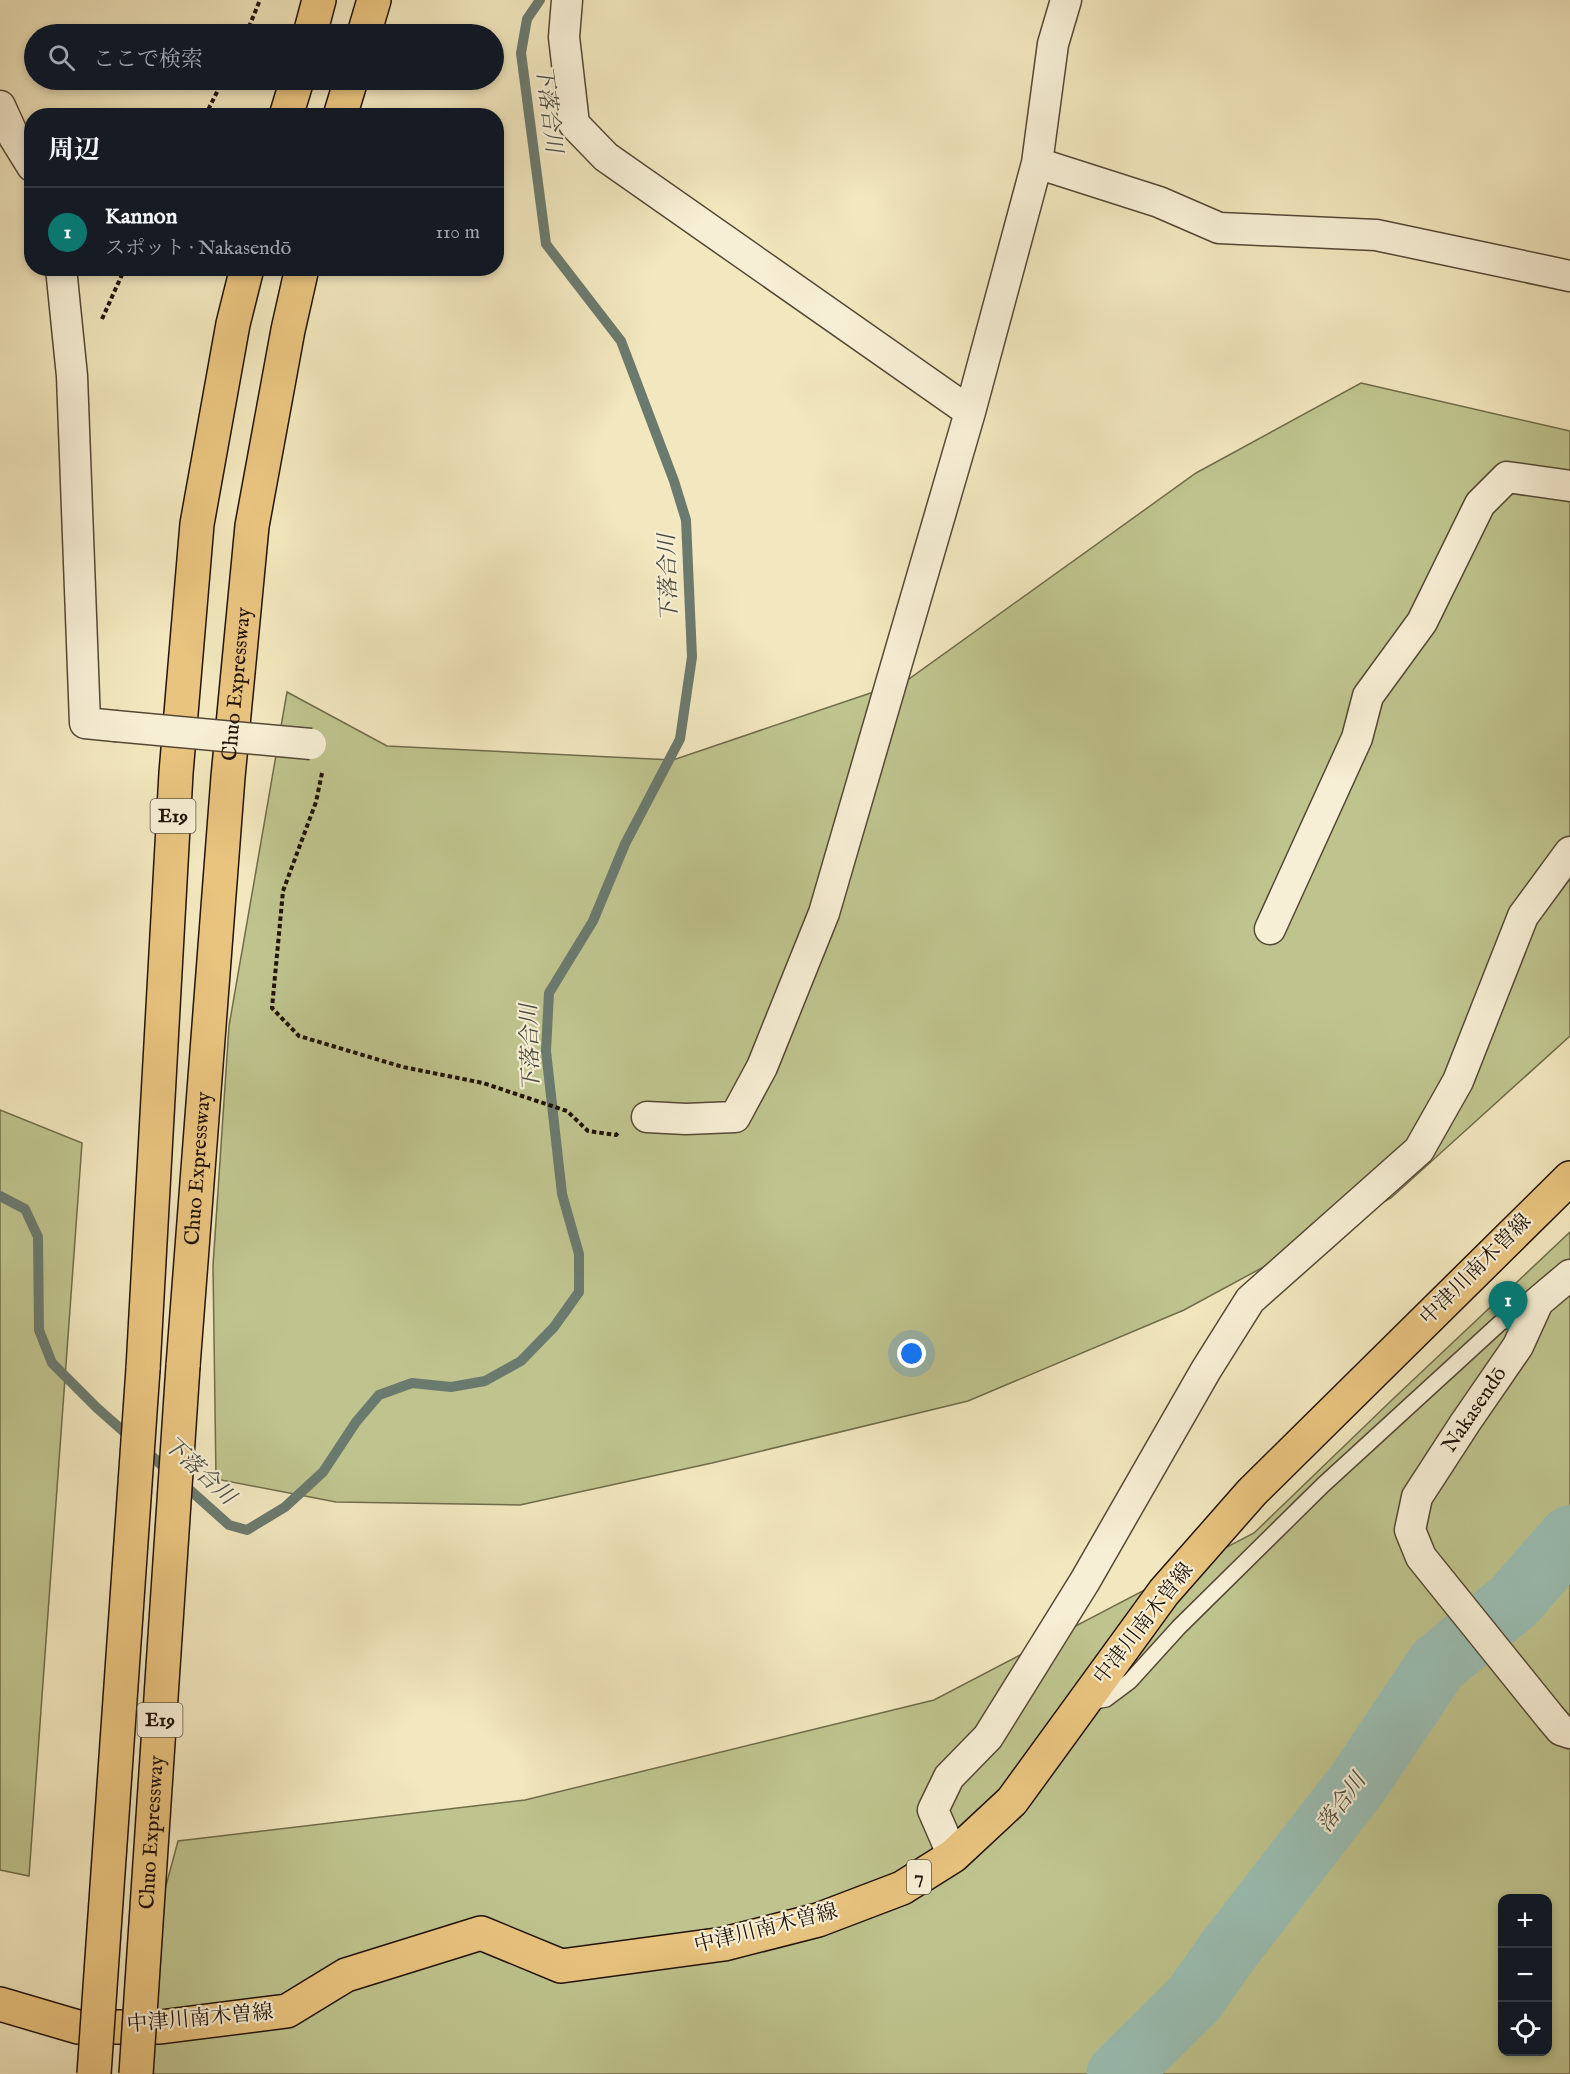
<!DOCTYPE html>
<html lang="ja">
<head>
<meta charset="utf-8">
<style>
  :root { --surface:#171b24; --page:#20242c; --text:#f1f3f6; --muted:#9ea1a6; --line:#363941; --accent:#0f766e }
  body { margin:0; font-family:"IM FELL English","Noto Serif JP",serif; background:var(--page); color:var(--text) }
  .controls { position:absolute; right:18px; bottom:18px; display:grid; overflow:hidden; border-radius:12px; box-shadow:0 3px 9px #0003 }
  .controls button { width:54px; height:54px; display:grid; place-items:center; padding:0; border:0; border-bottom:2px solid var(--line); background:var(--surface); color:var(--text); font:30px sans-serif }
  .you { position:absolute; left:912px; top:1354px; width:21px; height:21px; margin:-15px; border:4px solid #fff; border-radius:50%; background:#1a73e8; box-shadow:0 0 0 9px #1a73e833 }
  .badge { display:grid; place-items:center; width:39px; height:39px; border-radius:50%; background:var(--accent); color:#fff; font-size:20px; font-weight:700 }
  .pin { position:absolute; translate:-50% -50px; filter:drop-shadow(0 2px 3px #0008) }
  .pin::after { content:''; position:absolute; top:32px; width:21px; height:18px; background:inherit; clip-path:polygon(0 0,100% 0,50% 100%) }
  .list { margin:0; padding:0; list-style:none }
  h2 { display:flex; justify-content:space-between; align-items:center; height:78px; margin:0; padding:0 24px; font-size:26px }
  h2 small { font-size:20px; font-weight:400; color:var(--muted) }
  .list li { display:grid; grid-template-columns:39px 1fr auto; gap:18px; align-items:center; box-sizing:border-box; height:90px; padding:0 24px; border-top:2px solid var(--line) }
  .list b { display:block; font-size:22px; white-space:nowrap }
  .list p { margin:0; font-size:20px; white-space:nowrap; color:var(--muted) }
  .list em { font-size:20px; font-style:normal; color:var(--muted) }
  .icon { flex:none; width:33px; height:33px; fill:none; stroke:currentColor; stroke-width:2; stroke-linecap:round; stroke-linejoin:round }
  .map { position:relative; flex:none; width:1570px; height:2074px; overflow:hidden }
  .search { position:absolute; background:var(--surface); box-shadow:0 3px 9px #0003; left:24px; top:24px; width:480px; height:66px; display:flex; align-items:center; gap:15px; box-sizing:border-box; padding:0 21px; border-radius:33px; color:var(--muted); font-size:22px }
  .panel { position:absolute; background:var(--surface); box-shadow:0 3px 9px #0003; left:24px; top:108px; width:480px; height:168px; border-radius:24px }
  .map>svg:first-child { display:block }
  .green { fill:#bfc48e; stroke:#706c4b; stroke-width:1.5; fill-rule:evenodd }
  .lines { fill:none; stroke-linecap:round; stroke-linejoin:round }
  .stream { stroke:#6b7a6f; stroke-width:10 }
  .river { stroke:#9bbfb4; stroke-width:63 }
  .service-casing { stroke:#564836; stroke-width:18 }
  .minor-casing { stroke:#564836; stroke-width:33 }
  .primary-casing { stroke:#221308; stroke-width:36 }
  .motorway-casing { stroke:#221308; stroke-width:36 }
  .path { stroke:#221308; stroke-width:4; stroke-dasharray:4.5 3; stroke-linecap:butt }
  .service { stroke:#f7efd5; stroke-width:15 }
  .minor { stroke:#f7efd5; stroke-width:30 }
  .primary { stroke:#e9c47f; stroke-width:33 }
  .motorway { stroke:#e9c47f; stroke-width:33 }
  .minor-bridge-casing { stroke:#564836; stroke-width:33; stroke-linecap:butt }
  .motorway-bridge-casing { stroke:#221308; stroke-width:36; stroke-linecap:butt }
  .minor-bridge { stroke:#f7efd5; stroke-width:30 }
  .motorway-bridge { stroke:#e9c47f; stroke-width:33 }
  .labels { text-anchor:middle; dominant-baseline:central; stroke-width:4.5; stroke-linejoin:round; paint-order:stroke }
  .shield { fill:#f7efd5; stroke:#625546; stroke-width:1.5 }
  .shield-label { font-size:20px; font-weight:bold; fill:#221308 }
  .street-label { font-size:21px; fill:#221308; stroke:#f7efd5 }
  .water-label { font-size:22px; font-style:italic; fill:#4c4f44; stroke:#f7efd5 }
</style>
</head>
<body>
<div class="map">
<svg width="1570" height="2074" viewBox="0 0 1570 2074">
  <rect width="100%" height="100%" fill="#f2e7be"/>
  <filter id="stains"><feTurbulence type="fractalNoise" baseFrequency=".00333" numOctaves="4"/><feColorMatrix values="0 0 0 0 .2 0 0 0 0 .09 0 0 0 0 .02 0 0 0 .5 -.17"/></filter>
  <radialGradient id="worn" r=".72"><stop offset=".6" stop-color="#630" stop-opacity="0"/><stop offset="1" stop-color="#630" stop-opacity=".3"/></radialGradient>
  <path class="green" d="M1361,383L1570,431V1036L1391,1198L1184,1310L968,1401L712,1463L520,1505L336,1502L216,1479L213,1266L229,1026L287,692L387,746L673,760L906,681L1196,473Z
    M0,1110L82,1143L29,1876L0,1870Z
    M1570,1232V2074H152L146,1960L178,1841L525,1800L934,1700L1254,1533L1394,1398ZM1502,1898H1548V2052H1502Z"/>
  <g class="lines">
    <path class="stream" d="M0,1196L25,1209L38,1237L39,1330L52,1363L97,1408L131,1438
      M143,1448L169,1472
      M181,1482L229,1525L247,1530L285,1507L323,1472L356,1422L379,1395L412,1383L451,1387L485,1381L521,1361L554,1327L579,1292V1254L562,1194L546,1051L549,993L593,921L625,844L680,739L692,657L686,520L674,481L621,341L546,244L521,53L527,19L540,0"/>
    <path class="river" d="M1118,2074L1194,1999L1230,1948L1358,1783L1437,1665L1514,1601L1570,1537"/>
    <defs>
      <path id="service" d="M1089,1702L1106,1699L1130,1681L1179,1627L1323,1485L1500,1323L1533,1305"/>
      <path id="minor" d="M567,0L564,37L574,124L606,157L970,412
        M0,106L14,137L32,166
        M1037,163L1159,202L1219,228L1376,235L1570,276
        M61,268L72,376L85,723L115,726
        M1270,929L1357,738L1368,696L1422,622L1480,504L1507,477L1570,486
        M647,1117L686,1119L735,1117L762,1067L824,913L970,412L1037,163L1053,44L1066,0
        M1570,1275L1538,1302L1518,1346L1465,1423L1417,1497L1410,1530L1421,1557L1550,1717L1561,1730L1570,1733
        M953,1856L933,1810L949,1777L988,1737L1085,1581L1206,1370L1250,1300L1419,1150L1458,1081L1523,916L1570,852"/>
      <path id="primary" d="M0,2004L78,2027H160L287,2011L346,1975L481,1933L561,1966L724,1944L818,1920L902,1888L953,1856L1012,1801L1164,1592L1252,1492L1570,1178"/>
      <g id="motorway">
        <path d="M310,34L319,0"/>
        <path d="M364,34L374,0"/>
        <path d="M286,116L297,80"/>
        <path d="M340,116L351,80"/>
        <path id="s1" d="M183,1366L228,777L252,526L288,330L302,268"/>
        <path d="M143,1369L176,773L197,524L233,324L247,268"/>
      </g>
    </defs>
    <use href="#service" class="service-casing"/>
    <use href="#minor" class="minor-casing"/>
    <use href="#primary" class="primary-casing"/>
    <use href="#motorway" class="motorway-casing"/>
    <path class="path" d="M246,34L260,0
      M205,116L223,80
      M102,319L125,268
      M322,773L316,802L283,891L272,1008L299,1036L403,1067L483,1083L567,1111L588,1131L616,1135L618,1133"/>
    <use href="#service" class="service"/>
    <use href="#minor" class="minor"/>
    <use href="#primary" class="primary"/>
    <use href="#motorway" class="motorway"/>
    <defs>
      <path id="minor-bridge" d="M115,726L311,744"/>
      <g id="motorway-bridge">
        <path d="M94,2074L143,1369"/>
        <path id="s2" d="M136,2074L183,1366"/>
      </g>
    </defs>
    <use href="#minor-bridge" class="minor-bridge-casing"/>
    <use href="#motorway-bridge" class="motorway-bridge-casing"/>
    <use href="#minor-bridge" class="minor-bridge"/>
    <use href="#motorway-bridge" class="motorway-bridge"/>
  </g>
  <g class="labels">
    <g class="shield">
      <rect x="150.5" y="799" width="45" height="34" rx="4.5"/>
      <rect x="137.5" y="1703" width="45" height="34" rx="4.5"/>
      <rect x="907" y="1860" width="24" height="34" rx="4.5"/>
    </g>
    <g class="shield-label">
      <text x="173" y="816">E19</text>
      <text x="160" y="1720">E19</text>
      <text x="919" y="1877">7</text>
    </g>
    <g class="street-label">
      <text stroke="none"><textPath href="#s1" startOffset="684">Chuo Expressway</textPath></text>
      <text stroke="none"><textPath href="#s1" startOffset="198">Chuo Expressway</textPath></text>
      <text transform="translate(1476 1270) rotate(-45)">中津川南木曽線</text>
      <text transform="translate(1475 1410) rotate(-56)">Nakasendō</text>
      <text transform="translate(1144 1624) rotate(-52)">中津川南木曽線</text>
      <text stroke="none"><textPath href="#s2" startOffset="242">Chuo Expressway</textPath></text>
      <text transform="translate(766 1929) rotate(-14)">中津川南木曽線</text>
      <text transform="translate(200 2019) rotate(-5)">中津川南木曽線</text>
    </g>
    <g class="water-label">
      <text transform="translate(548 109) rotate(83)">下落合川</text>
      <text transform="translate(669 578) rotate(-92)">下落合川</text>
      <text transform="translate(531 1048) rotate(-92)">下落合川</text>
      <text transform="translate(199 1471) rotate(43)">下落合川</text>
      <text transform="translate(1342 1803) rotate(-54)">落合川</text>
    </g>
  </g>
  <rect width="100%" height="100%" filter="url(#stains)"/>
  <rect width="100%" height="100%" fill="url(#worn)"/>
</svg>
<div class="controls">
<button>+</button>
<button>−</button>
<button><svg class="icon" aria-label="locate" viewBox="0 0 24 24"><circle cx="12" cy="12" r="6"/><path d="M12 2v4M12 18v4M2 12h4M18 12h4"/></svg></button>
</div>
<div class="you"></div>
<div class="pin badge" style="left:1508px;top:1331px">1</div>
<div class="search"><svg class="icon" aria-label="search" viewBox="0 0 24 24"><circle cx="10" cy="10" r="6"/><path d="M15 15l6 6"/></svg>ここで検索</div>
<section class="panel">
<h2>周辺<small></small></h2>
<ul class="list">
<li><span class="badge">1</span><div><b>Kannon</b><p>スポット · Nakasendō</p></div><em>110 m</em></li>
</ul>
</section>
</div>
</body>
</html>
